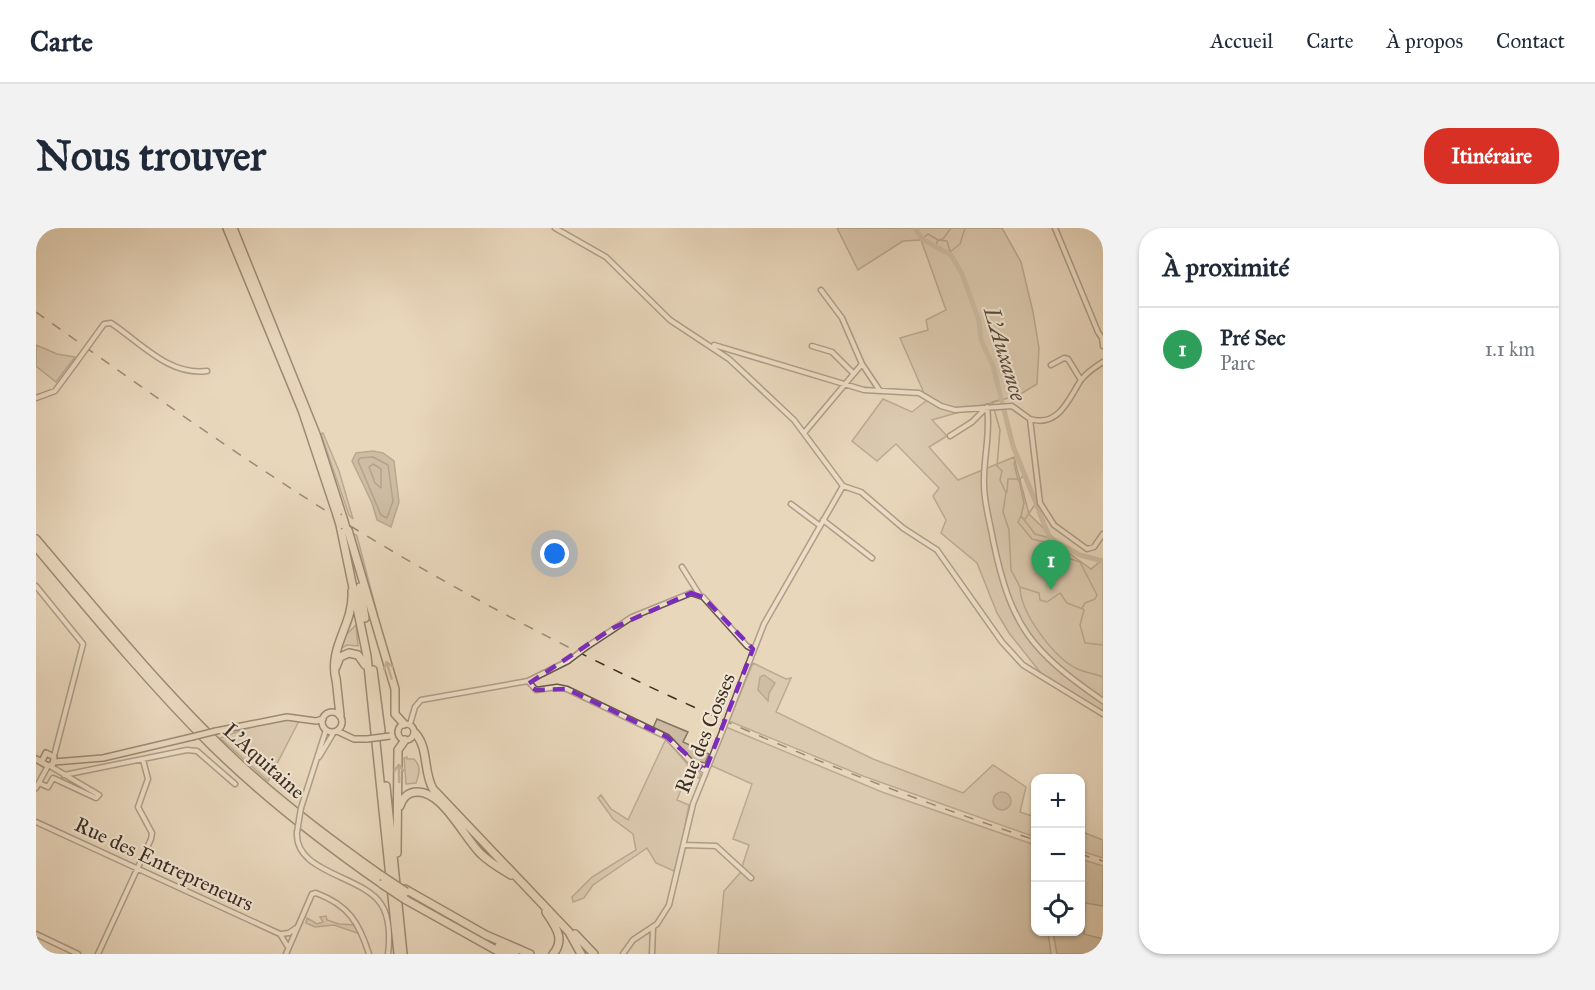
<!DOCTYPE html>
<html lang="fr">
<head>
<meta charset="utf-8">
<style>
  :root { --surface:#fff; --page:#f2f2f3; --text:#1f2937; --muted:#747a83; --line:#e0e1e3; --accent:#d93025 }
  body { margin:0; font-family:"IM FELL Great Primer",serif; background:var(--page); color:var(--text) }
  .controls { position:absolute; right:18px; bottom:18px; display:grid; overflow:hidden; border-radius:12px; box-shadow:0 2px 4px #0004 }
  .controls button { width:54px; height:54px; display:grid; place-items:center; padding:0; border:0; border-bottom:2px solid var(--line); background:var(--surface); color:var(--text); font:30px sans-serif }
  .you { position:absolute; left:519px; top:326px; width:21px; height:21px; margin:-15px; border:4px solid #fff; border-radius:50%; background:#1a73e8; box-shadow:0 0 0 9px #1a73e833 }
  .badge { display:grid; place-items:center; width:39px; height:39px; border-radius:50%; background:var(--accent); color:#fff; font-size:20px; font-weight:700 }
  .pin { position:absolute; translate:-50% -50px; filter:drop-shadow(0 2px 3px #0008) }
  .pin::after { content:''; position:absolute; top:32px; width:21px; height:18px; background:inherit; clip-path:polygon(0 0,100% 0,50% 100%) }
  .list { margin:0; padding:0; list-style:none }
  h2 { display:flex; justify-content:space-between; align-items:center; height:78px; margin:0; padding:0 24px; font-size:26px }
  h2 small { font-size:20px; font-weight:400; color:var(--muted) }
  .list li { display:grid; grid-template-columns:39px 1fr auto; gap:18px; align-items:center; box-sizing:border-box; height:84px; padding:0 24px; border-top:2px solid var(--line) }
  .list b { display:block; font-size:22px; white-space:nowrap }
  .list p { margin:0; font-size:20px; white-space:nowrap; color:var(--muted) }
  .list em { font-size:20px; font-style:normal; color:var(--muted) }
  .icon { flex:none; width:33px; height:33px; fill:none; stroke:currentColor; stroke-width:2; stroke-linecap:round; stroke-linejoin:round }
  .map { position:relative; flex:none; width:1067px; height:726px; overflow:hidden; border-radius:24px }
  header { display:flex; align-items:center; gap:36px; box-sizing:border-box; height:84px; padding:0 30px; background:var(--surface); border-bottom:2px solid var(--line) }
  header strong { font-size:28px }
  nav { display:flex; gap:33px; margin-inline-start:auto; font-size:21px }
  .intro { display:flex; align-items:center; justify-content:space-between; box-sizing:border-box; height:144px; padding:0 36px }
  h1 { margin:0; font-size:42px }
  .button { padding:15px 27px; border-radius:24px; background:var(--accent); color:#fff; font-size:21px; font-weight:700 }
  main { display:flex; gap:36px; padding:0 36px }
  aside { flex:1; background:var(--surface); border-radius:24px; box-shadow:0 2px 4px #0004 }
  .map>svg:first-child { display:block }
  .green { fill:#ccbaa2; stroke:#847462; stroke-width:1.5 }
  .water { fill:#ae9e87; stroke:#80715e; stroke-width:1.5 }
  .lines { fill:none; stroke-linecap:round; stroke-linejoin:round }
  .shore { stroke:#756654; stroke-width:1.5 }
  .stream { stroke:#80715e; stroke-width:1.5 }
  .river { stroke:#ae9e87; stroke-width:5 }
  .minor-casing { stroke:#675848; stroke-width:7 }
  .major-casing { stroke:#3c2e21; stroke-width:8 }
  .highway-casing { stroke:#3c2e21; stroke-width:10 }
  .minor { stroke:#f1e5d3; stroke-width:4 }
  .major { stroke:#e9d7bc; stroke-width:5 }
  .highway { stroke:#e9d7bc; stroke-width:7 }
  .rail { stroke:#3c2e21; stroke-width:1.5; stroke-dasharray:10 10; stroke-linecap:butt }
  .minor-bridge-casing { stroke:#675848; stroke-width:7; stroke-linecap:butt }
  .major-bridge-casing { stroke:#3c2e21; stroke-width:8; stroke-linecap:butt }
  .highway-bridge-casing { stroke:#3c2e21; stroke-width:10; stroke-linecap:butt }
  .minor-bridge { stroke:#f1e5d3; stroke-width:4 }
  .major-bridge { stroke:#e9d7bc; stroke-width:5 }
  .highway-bridge { stroke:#e9d7bc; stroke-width:7 }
  .oneway { stroke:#92826e }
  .marked { fill:none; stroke:#7b2cbf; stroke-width:4.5; stroke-dasharray:12 8; stroke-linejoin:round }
  .labels { text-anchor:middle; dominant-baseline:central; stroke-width:4.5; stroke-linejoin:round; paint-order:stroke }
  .street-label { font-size:21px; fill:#3c2e21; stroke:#f1e5d3 }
  .water-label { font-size:22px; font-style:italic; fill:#584a3a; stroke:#f1e5d3 }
</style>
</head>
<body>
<header>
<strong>Carte</strong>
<nav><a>Accueil</a><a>Carte</a><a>À propos</a><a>Contact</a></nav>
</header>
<div class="intro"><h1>Nous trouver</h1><a class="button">Itinéraire</a></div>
<main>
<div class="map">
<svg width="1067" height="726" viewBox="0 0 1067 726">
  <rect width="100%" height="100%" fill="#e9d7bc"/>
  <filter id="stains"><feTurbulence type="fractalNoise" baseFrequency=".00333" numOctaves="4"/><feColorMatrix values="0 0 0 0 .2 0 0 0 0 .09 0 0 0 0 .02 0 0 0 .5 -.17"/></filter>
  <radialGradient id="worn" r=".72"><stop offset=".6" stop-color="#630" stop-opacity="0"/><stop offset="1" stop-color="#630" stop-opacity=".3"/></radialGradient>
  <path class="green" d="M801,0H966L985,34L997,84L1003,120L1001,156L983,167L896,192L911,208L893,219L922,252L978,229L993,286L1033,325L1055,341L1067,331V483L1008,449L973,405L961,385L941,335L905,305L910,292L897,268L903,260L860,216L841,233L816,213L847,171L876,184L891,172L864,110L892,102L890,92L910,82L885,12L867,13L822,42Z
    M0,117L21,126L39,129L20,154L0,138Z
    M287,205L303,243L317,291L313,287L285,206Z
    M317,305L321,308L341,385H340Z
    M320,397L322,418L311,417L304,421L306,411Z
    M717,435L750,451L755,450L740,484L837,531L927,565L957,537L990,559L984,584L999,589V609L827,548L693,493Z
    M256,491L263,493L232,553L184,510L220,497Z
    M621,491L652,504L647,514L673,526L669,535L656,532L635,509L617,500Z
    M690,499L846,564L999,617V704H1012L1015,726H682L688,663L704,645L713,617L697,611L716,556L674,537Z
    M630,511L652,537L665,546L663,550L651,546L641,572L653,577L640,644L620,635L611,620L557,657L548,670L537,674L536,669L556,649L600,622L597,606L577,591L562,570L565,567L575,581L592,592Z
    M371,529V531H378C386,539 383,546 380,555L370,556L368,530Z
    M1044,603L1067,612V630L1045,623Z
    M1045,631L1067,638V678L1049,675L1048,706L1067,711V726H1021L1017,704H1044Z
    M290,688L291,692L303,696L320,697L324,706L298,697L279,699L270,695L271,690L281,696L287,694L284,689Z"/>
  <path class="water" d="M337,223L347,225L358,233L363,274L355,299L341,292L336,275L316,233L320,225Z
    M728,447L739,455L733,465L732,473L722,462L724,449Z
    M957 573a9 9 0 1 1 18 0a9 9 0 1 1-18 0Z"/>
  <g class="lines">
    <path class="shore" d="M337,229L352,237L357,273L351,290L345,287L322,233L324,230Z
      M337,236L345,241V260L339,255L333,239Z"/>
    <path class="stream" d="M886,11L892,6L902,12L911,13L915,27
      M899,20L902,12L907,11L915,0
      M915,23L924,16L929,0
      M967,171L956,174L964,202L961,238L966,243L964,252L970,265L967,284L973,302L975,342L984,359L1003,365L1004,372L1011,374L1024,365L1031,375L1047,381L1048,382L1044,397L1049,415L1067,417
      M989,246L983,252L988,275L985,288L999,306L1014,310
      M982,252L978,235L983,230
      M971,264L972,251H982
      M985,288L982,294L996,311L1008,314L1022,327L1044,334L1061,367L1059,371L1049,375L1046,380
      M989,291L1000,275
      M984,360C985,386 1020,433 1044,442C1052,445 1059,446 1067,449"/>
    <path class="river" d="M879,0L886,11L915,27L926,46L943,93L945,112L957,138L977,218L1002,280
      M1003,284L1014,310L1044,327L1067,333"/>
    <defs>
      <path id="minor" d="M519,0L570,29L634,92L693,131L758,192L807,258
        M1019,0L1062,104L1066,110L1067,118
        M785,62L806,90L826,136L844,163
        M60,107L68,96L75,95C105,115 133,148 171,143
        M678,117L828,162L883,165L905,178L919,182L976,178L994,191
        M776,118L796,124L817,145
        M1015,137L1028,130L1032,131L1045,152
        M0,170L19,163L39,136
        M951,179C955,205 947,231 948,257C948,275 954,294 957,312C975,399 995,423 1067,473
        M994,191L1004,275L1018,297L1051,321L1058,319L1067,306
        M994,191C1023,200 1033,170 1045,152C1051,144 1059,139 1067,134
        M768,205L826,136
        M914,208L936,194L951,179
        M807,258L825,264L867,300L901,322L966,414L987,437L1067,486
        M755,276L783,297
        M787,292L836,330
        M646,339L663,366
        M0,358L47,416L18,528
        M552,418L596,389L655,365L667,369L711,418L717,421
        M492,453L500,462L521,459L531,461L631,509L655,534L669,543
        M693,486L728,396L807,258
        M374,496L379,479L385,472L492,453L532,433
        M283,529L298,504
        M28,547L151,522L161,523L199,556
        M3,555L12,559L17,550L60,570L63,567L14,538
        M0,560L12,538
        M265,580L290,502
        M0,594L244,706L252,719
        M261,604C258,645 326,647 345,676C354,689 354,711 352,726
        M649,617L680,618L715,650
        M0,706L42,726
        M245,706L253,705L260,700
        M62,726L115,611L116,605L102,579L112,551L107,532
        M250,726L276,666L280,665C312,677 323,694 333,726
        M587,726L597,712L621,696L633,677L657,576L686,504
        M616,726L617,700"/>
      <path id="major" d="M286 494a10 10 0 1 1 20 0a10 10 0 1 1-20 0Z
        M362 504a8 8 0 1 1 16 0a8 8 0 1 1-16 0Z
        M180,503L251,489L280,493L287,491
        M301,503L318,511H331
        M0,531L12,538L17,536L18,529L10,525L6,533
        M18,534L67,530L156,509"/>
      <path id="highway" d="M191,0L266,182L301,287
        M197,0L280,206L307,290
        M304,297L331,428L362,726
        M312,302L359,461V486L368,496
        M0,311C62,384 123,459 192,525C240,571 292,610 346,648
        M0,319C57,387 113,455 176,518C228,569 286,614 346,656
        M324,359L329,390
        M300,439L304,429L313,425L322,427L329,437
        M337,442L345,503
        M300,450L304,487
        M300,452C292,418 318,397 316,363
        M379,505C393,520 387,544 397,561L533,704L545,726
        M350,558L367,726
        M364,578C366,572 369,567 375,565C404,556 427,609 445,626C453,634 465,641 475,647
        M361,625L362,522L369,512
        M369,661L450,707L494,726
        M370,672L467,726
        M510,684C519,698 530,711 517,726
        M539,706L558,726
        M463,718L479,726"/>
    </defs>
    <use href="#minor" class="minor-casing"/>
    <use href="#major" class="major-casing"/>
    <use href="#highway" class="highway-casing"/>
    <use href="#minor" class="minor"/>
    <use href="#major" class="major"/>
    <use href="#highway" class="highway"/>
    <path class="rail" d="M0,84C104,158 207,232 316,299C531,430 761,533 999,612
      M1044,626L1067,633"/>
    <defs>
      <path id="minor-bridge" d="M39,136L60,107
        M532,433L552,418
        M686,504L693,486
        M261,604L265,580"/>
      <path id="major-bridge" d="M156,509L180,503
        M331,511L354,508"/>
      <path id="highway-bridge" d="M301,287L304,297
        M307,290L310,300
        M346,648L370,664
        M346,656L370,672"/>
    </defs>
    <use href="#minor-bridge" class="minor-bridge-casing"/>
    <use href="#major-bridge" class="major-bridge-casing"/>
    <use href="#highway-bridge" class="highway-bridge-casing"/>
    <use href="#minor-bridge" class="minor-bridge"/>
    <use href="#major-bridge" class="major-bridge"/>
    <use href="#highway-bridge" class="highway-bridge"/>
  </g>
  <defs><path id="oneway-shaft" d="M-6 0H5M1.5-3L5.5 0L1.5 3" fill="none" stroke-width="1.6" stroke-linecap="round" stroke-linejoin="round" transform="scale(1.5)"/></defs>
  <g class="oneway">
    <use href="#oneway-shaft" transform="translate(353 442) rotate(-107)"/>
    <use href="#oneway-shaft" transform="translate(363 545) rotate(-91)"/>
  </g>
  <path d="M0 0H1067V726H0ZM655,365L667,369L717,421L669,543L631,509L531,461L500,462L492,456L577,400Z" fill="#e9d7bc" fill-opacity=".55" fill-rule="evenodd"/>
  <path class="marked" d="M655,365L667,369L717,421L669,543L631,509L531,461L500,462L492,456L577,400Z"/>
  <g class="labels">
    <g class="street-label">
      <text transform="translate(669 505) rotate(-68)">Rue des Cosses</text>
      <text transform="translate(228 533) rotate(42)">L'Aquitaine</text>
      <text transform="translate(128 636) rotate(25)">Rue des Entrepreneurs</text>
    </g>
    <g class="water-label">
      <text transform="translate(969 126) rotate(73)">L’Auxance</text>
    </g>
  </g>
  <rect width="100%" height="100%" filter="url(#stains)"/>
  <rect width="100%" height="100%" fill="url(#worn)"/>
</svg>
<div class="controls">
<button>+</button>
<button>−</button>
<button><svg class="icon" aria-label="locate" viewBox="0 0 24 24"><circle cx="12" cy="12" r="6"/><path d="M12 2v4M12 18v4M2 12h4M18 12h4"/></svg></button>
</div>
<div class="you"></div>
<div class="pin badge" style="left:1015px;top:362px;background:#2e9e5b">1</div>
</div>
<aside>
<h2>À proximité<small></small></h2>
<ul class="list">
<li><span class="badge" style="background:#2e9e5b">1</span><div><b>Pré Sec</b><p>Parc</p></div><em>1.1 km</em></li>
</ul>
</aside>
</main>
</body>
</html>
